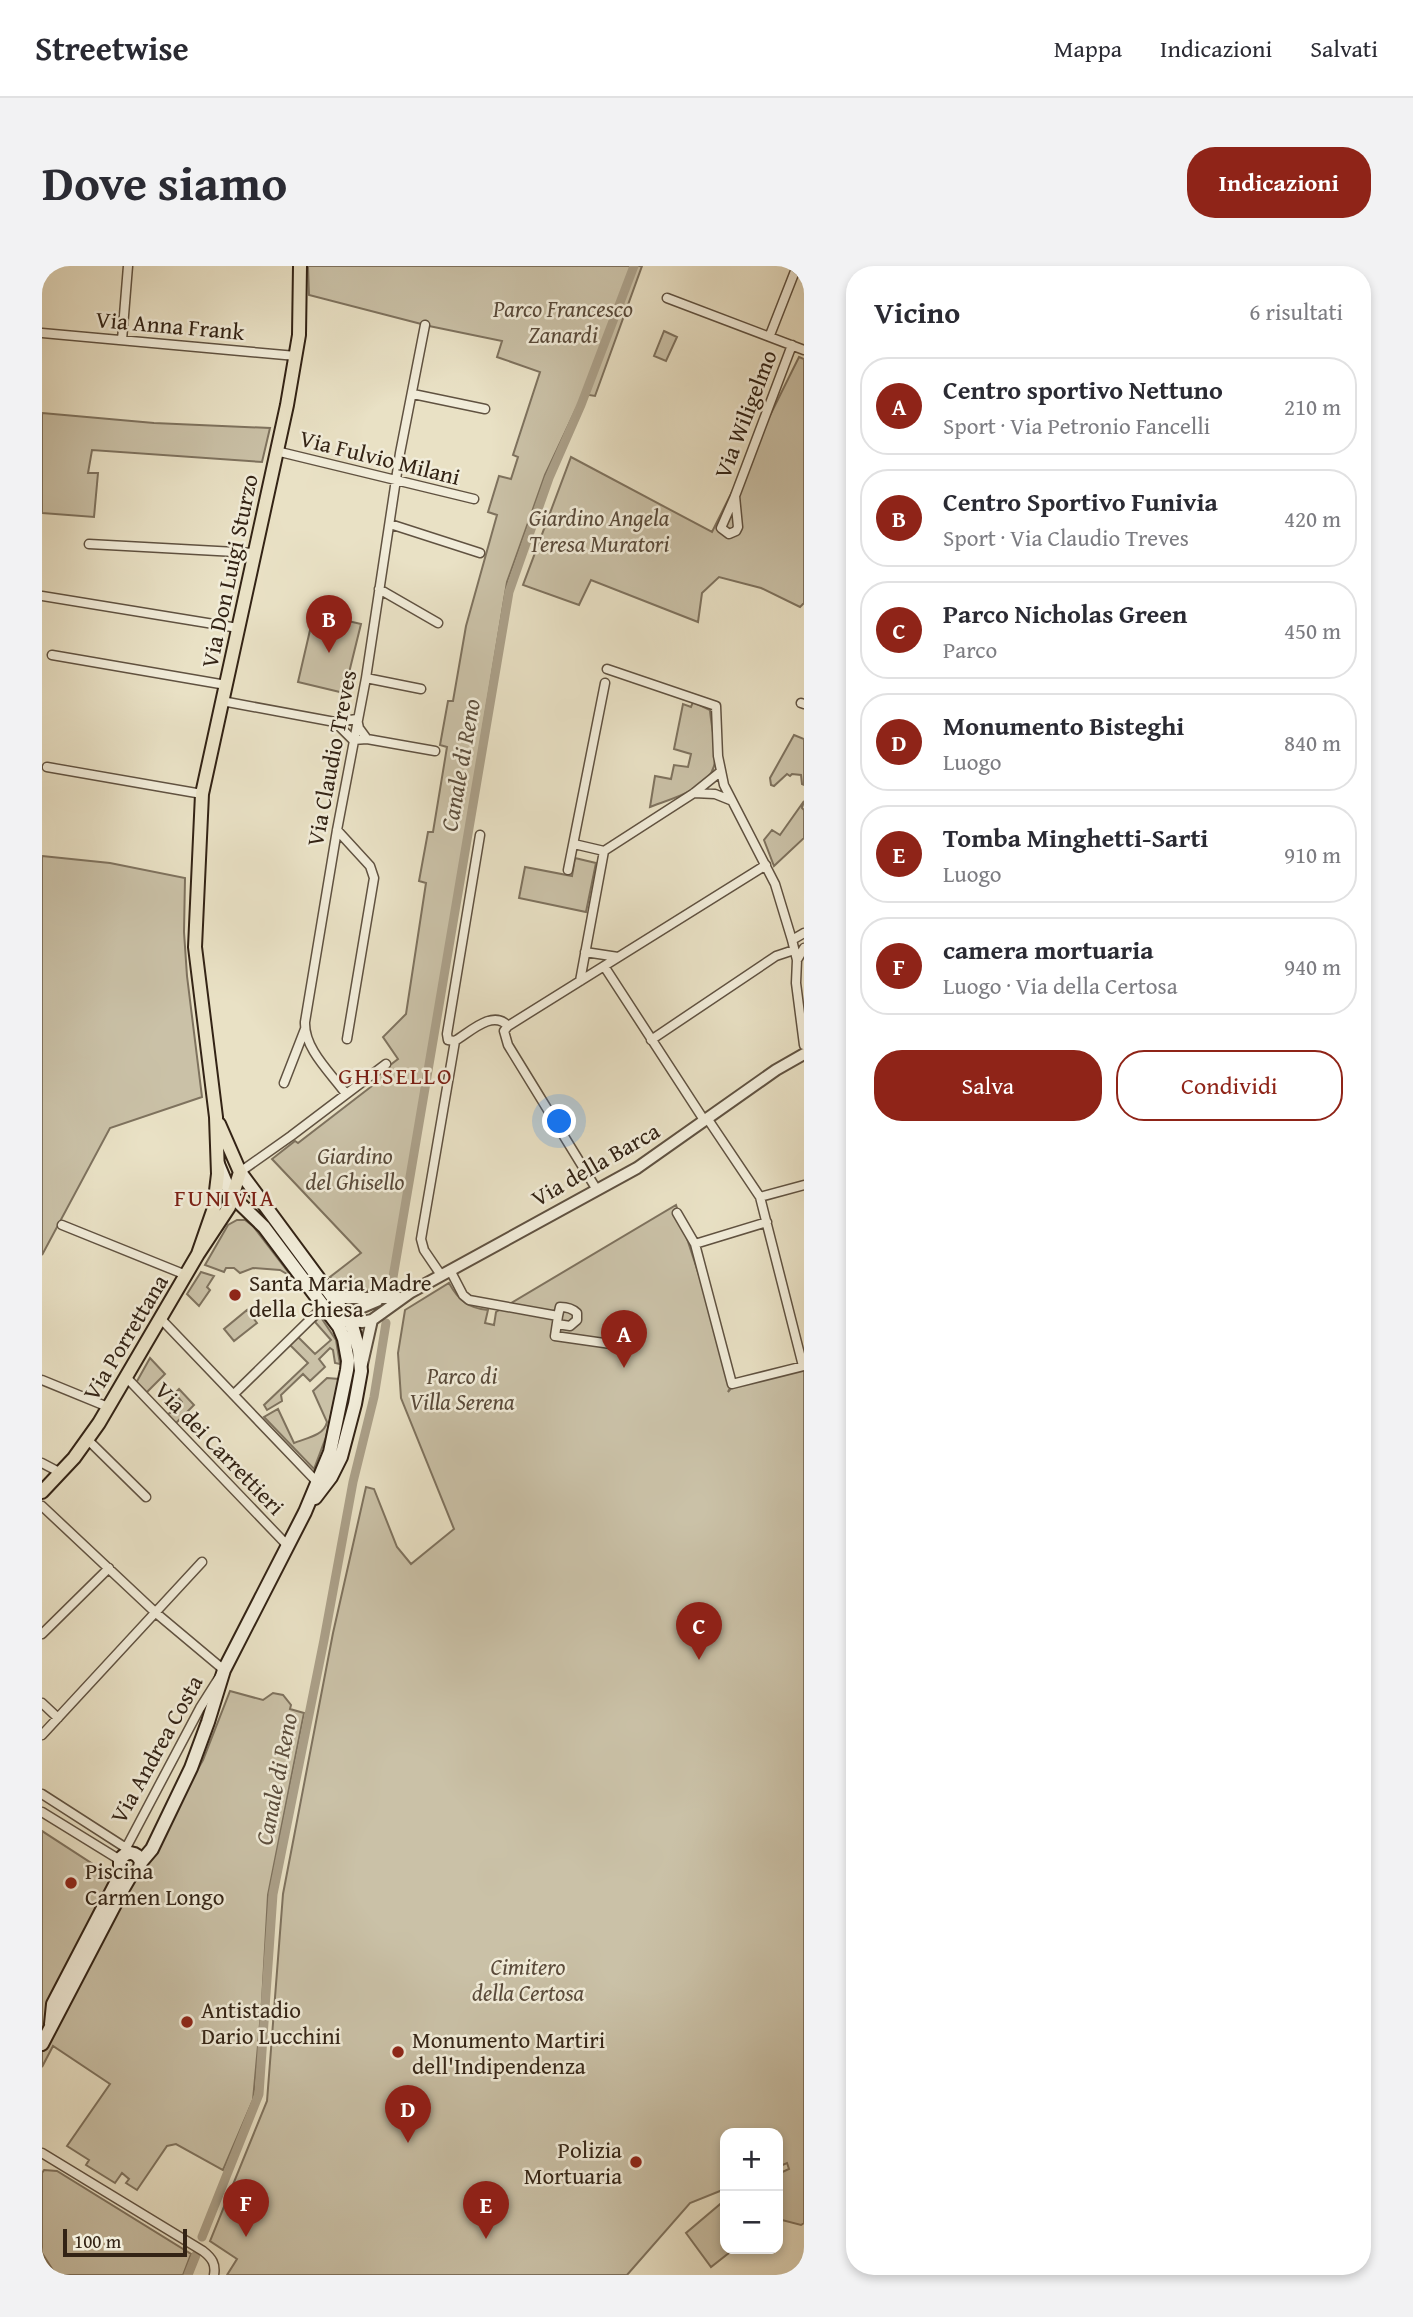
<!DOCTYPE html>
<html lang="it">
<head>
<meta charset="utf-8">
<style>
  :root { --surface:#fff; --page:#f2f2f3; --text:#2b2b33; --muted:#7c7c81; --line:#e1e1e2; --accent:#8f2418 }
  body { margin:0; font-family:"Gentium Book Plus",serif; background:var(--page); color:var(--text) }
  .controls { position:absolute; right:21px; bottom:21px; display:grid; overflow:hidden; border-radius:14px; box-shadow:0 4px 10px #0003 }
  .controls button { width:63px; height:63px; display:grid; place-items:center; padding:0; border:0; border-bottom:2px solid var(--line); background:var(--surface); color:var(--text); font:35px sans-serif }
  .scale { position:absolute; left:21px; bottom:18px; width:124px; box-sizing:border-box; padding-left:7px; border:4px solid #332315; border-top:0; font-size:19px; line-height:24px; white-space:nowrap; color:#332315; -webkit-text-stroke:5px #f1ecd9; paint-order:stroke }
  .you { position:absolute; left:518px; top:856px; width:24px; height:24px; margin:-18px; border:5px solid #fff; border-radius:50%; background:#1a73e8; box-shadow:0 0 0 10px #1a73e833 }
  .badge { display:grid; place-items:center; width:46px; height:46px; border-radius:50%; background:var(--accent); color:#fff; font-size:23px; font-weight:700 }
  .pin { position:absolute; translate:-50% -58px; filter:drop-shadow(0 2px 4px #0008) }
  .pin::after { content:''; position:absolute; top:37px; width:24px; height:21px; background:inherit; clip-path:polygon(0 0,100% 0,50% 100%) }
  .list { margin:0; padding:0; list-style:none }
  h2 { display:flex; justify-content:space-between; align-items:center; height:91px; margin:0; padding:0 28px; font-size:30px }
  h2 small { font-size:23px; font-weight:400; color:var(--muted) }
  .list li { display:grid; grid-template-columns:46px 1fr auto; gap:21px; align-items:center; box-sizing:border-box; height:98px; margin:0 14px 14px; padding:0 14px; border:2px solid var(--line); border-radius:28px }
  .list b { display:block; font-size:26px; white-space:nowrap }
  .list p { margin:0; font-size:23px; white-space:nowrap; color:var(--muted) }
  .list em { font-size:23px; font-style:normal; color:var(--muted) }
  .actions { display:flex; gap:14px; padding:21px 28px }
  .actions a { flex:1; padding:16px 0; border:2px solid var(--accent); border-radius:28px; text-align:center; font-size:24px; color:var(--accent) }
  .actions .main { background:var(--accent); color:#fff }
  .map { position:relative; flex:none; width:762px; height:2009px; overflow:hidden; border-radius:28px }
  header { display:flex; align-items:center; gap:42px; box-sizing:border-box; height:98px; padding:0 35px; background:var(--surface); border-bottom:2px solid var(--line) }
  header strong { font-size:33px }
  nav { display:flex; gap:38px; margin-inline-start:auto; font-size:24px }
  .intro { display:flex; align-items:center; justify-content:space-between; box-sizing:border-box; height:168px; padding:0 42px }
  h1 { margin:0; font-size:49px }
  .button { padding:18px 32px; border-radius:28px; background:var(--accent); color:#fff; font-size:24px; font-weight:700 }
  main { display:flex; gap:42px; padding:0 42px }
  aside { flex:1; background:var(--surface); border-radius:28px; box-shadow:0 4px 10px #0003 }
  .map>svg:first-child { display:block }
  .green { fill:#cac1a7; stroke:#7e725e; stroke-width:2 }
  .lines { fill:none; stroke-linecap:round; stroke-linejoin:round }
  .canal { stroke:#aba089; stroke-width:9 }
  .minor-casing { stroke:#605241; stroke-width:11 }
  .tertiary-casing { stroke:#605241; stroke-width:14 }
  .secondary-casing { stroke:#332315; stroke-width:16 }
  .primary-casing { stroke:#332315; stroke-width:16 }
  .minor { stroke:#f1ecd9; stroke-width:8 }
  .tertiary { stroke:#f1ecd9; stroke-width:10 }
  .secondary { stroke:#f1ecd9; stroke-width:12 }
  .primary { stroke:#e9e1c5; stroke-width:12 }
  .poi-dot { fill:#8f2418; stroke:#f1ecd9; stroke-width:2.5 }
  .labels { text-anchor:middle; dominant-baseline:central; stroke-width:5; stroke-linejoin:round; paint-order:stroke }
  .park-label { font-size:23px; font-style:italic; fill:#594a3a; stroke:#f1ecd9 }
  .street-label { font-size:23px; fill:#332315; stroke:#f1ecd9 }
  .poi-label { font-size:23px; fill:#332315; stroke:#f1ecd9; text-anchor:start }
  .water-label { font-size:24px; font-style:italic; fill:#5d4f3e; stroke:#f1ecd9 }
  .neighbourhood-label { font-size:24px; letter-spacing:2px; fill:#7a1f14; stroke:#f1ecd9 }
</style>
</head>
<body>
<header>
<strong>Streetwise</strong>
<nav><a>Mappa</a><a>Indicazioni</a><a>Salvati</a></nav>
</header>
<div class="intro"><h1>Dove siamo</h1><a class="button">Indicazioni</a></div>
<main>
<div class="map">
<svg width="762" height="2009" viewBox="0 0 762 2009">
  <rect width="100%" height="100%" fill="#e9e1c5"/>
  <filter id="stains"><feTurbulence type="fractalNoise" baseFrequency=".00286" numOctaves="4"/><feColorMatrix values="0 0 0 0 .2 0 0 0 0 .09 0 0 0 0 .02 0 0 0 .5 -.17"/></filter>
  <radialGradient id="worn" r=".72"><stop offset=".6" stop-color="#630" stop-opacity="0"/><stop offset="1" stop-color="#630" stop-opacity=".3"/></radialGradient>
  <path class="green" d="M266,0H600L553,130L541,128L503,209L465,316L374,871L349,1008L344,1024C322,1025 303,1029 288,1011L319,987L230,893L253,875L256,877L330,820L326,816L356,793L341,771L364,748L384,617L377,615L386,566H391L405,481L398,479L406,435H411L424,360L455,249L446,246L457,210L469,213L476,191L471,189L498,106L455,91L460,75L387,60L267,29Z
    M622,65L635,71L624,95L612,90Z
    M757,91L762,93V337L758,341L719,322L677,311L660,327L656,356L549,314L537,339L481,319L529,191L670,266Z
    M0,147L112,157L228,162L220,196L50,184L46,207H56L52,251L0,247Z
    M272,347L319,358L302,427L256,416Z
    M651,436L668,444C669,461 676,484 672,500C666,524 628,533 608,541L613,510L629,513L632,499L646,501L649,488L632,483L641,438L649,441Z
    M752,469L762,473V519L760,518L759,509L750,508L748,510L745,508L732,520L729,519L728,512Z
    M762,535L760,542L762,544V572L732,600L722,574L730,564L738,569Z
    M0,590L68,597L143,612L142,666L145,710L160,831L68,862L0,989Z
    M533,592L554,597L544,646L477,632L483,601L530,610Z
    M634,939L676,1067L690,1118L686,1126L691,1120L762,1102V1957L759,1959L736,1953V1908L747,1903L745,1897L736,1901V1867H683V1923L648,1937L585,2009H185L195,1993L168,1975L225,1835L241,1628L291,1367L324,1221L332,1223L355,1281L369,1298L412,1263L359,1132L356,1087L363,1044L407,1017C417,1035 426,1042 446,1044L443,1057L452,1059L454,1046Z
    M195,954H203L211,960L250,1011L238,1004L211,1002L198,1007L192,1002H184L182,1006L163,999L186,959Z
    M159,1006L172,1010L165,1021L168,1024L157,1040L145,1028Z
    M205,1044L215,1057L192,1075L182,1063Z
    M278,1050L294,1074L298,1098L293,1097L291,1084L288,1082L277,1093L283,1101L268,1115L261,1108L239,1129L240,1135L225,1144L222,1139L266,1097L248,1079L256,1071L273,1088L289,1074L273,1056Z
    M108,1092L123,1108L104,1127L94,1117Z
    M285,1112L297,1113L284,1171L272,1203L222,1151L236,1143L252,1177C264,1172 282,1170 285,1156L271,1125Z
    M137,1123L152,1139L133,1158L124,1149L136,1143L140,1136L133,1127Z
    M188,1425L221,1434L231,1427L241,1429L249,1439L248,1443L262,1447L226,1629L220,1736L211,1834L181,1904L134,1878L125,1880L95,1924L84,1917L87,1913L80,1907L73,1917L44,1899L47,1894L25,1880L68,1818L11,1780L0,1801V1565L51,1598L91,1617L161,1494Z
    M2,1904L15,1905L149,1988L141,2009H14L0,1987V1907Z
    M683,1934V1983H692L669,2001L644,1967Z"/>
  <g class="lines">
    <path class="canal" d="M349,1023L467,326L507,212L539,139L592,0
      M160,1971L217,1828L231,1628L282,1374L311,1216L332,1131L344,1057
      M146,2009L154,1989"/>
    <defs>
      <path id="minor" d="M625,32L762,84
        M0,67L254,90
        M728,69L755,0
        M80,74L86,0
        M371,128L443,143
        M234,185L432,233
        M693,230L696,261L694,265L687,268L679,262L693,230L750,79
        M348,258L438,287
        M47,278L212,287
        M337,323L396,357
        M0,330L196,362
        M10,389L184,419
        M565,403L674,440L676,490L682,519L733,618L750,674L755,694L754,717L762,779
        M324,412L379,423
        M180,435L293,456L311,474L325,473L393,485
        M759,437L762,438
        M293,456L315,453L317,462L325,473
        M5,501L160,528
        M652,527L673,528L688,534
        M295,564L328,600L332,612L305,773
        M532,578L562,585
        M526,604L563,417
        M750,674L762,667
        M543,686L576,691
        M755,694L762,682
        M562,700L662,854
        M538,715L562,585L652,527L678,506
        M609,774L734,690L752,684
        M413,775L406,774L405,768L438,569
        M413,775C428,766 451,743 466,760
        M242,817L263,763
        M304,828C289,807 262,783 263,756L295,564L324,412L358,187L383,59
        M665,852L718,931L761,1100
        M198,906L249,870L344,798
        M555,924L466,779L462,765L466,760L724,599
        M718,931L762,919
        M635,947L653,978
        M725,956L653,978L690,1118L762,1100
        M20,959L144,1009
        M408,1004L421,1029L427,1034L516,1050L513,1070L576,1079
        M399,1009L382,984L379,973L413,775
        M119,1053L275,1216
        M515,1058L528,1060L535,1054V1047C530,1042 525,1041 518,1041L516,1050
        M84,1111L245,1279
        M0,1114L66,1141
        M192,1128L282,1040
        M46,1174L104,1231
        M0,1197L19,1207
        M0,1240L114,1347L182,1404L158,1442L84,1582
        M0,1368L67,1302
        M0,1437L16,1452
        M0,1469L160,1296
        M0,1528L84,1582V1584
        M0,1546L78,1594
        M0,1887L161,1985C170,1992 174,1998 172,2009"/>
      <path id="tertiary" d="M289,1028L303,1032H358
        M302,1055L320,1056L330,1054L369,1026L595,902L734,804L762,788
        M307,1060L316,1043L335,1035
        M320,1098L330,1054"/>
      <path id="secondary" d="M198,906L309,1056L317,1084L319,1105L313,1138L299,1191L289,1211L273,1232
        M9,1758L11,1738L74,1617L78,1604V1594C84,1584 95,1585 99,1596
        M0,1778L82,1621L89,1609L97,1605L99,1596L110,1583L149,1502L166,1456L182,1404L263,1246L288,1186L305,1104L306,1095L302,1073L297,1061L222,961L189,929L176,898"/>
      <path id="primary" d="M156,988L172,942L176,908L174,851L153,681L160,528L245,139L257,69L258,0
        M0,1226L32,1192L57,1157L156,988L187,941L198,906L177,858"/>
    </defs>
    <use href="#minor" class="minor-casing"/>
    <use href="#tertiary" class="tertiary-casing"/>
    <use href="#secondary" class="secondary-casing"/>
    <use href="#primary" class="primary-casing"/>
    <use href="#minor" class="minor"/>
    <use href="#tertiary" class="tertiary"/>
    <use href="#secondary" class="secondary"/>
    <use href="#primary" class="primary"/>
  </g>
  <g class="poi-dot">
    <circle cx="193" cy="1029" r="7"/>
    <circle cx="29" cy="1617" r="7"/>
    <circle cx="145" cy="1756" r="7"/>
    <circle cx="356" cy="1786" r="7"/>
    <circle cx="594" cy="1896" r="7"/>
  </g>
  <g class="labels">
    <g class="park-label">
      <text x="521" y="42">Parco Francesco<tspan x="521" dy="26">Zanardi</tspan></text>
      <text x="557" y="251">Giardino Angela<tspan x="557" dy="26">Teresa Muratori</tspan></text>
      <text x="313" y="889">Giardino<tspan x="313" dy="26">del Ghisello</tspan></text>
      <text x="420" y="1109">Parco di<tspan x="420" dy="26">Villa Serena</tspan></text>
      <text x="486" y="1700">Cimitero<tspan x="486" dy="26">della Certosa</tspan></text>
    </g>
    <g class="street-label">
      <text transform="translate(128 59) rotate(5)">Via Anna Frank</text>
      <text transform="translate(703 148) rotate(-69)">Via Wiligelmo</text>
      <text transform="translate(338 191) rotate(14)">Via Fulvio Milani</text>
      <text transform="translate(187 305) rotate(-78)">Via Don Luigi Sturzo</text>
      <text transform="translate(289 492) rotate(-79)">Via Claudio Treves</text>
      <text transform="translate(553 898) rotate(-30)">Via della Barca</text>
      <text transform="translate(83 1071) rotate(-59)">Via Porrettana</text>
      <text transform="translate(178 1182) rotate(46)">Via dei Carrettieri</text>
      <text transform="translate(114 1483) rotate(-61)">Via Andrea Costa</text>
    </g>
    <g class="poi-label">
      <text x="207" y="1016">Santa Maria Madre<tspan x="207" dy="26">della Chiesa</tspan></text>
      <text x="43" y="1604">Piscina<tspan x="43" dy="26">Carmen Longo</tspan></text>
      <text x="159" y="1743">Antistadio<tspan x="159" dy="26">Dario Lucchini</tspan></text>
      <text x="370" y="1773">Monumento Martiri<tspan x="370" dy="26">dell'Indipendenza</tspan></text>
      <text x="580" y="1883" text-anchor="end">Polizia<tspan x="580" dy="26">Mortuaria</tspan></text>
    </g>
    <g class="water-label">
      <text transform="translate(418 499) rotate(-80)">Canale di Reno</text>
      <text transform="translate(234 1513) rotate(-79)">Canale di Reno</text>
    </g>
    <g class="neighbourhood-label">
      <text x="354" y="809">GHISELLO</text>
      <text x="183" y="931">FUNIVIA</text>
    </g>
  </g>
  <rect width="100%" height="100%" filter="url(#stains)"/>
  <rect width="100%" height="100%" fill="url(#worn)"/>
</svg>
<div class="controls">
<button>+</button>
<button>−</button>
</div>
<div class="scale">100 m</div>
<div class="you"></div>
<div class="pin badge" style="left:582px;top:1102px">A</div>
<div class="pin badge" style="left:287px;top:387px">B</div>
<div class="pin badge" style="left:657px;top:1394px">C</div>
<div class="pin badge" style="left:366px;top:1877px">D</div>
<div class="pin badge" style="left:444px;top:1973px">E</div>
<div class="pin badge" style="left:204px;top:1971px">F</div>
</div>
<aside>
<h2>Vicino<small>6 risultati</small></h2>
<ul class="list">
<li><span class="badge">A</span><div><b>Centro sportivo Nettuno</b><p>Sport · Via Petronio Fancelli</p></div><em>210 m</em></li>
<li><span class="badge">B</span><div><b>Centro Sportivo Funivia</b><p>Sport · Via Claudio Treves</p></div><em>420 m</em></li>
<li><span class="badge">C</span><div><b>Parco Nicholas Green</b><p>Parco</p></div><em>450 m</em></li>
<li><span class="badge">D</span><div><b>Monumento Bisteghi</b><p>Luogo</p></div><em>840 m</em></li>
<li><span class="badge">E</span><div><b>Tomba Minghetti-Sarti</b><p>Luogo</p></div><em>910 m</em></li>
<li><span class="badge">F</span><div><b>camera mortuaria</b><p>Luogo · Via della Certosa</p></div><em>940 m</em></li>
</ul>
<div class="actions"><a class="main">Salva</a><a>Condividi</a></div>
</aside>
</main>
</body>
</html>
